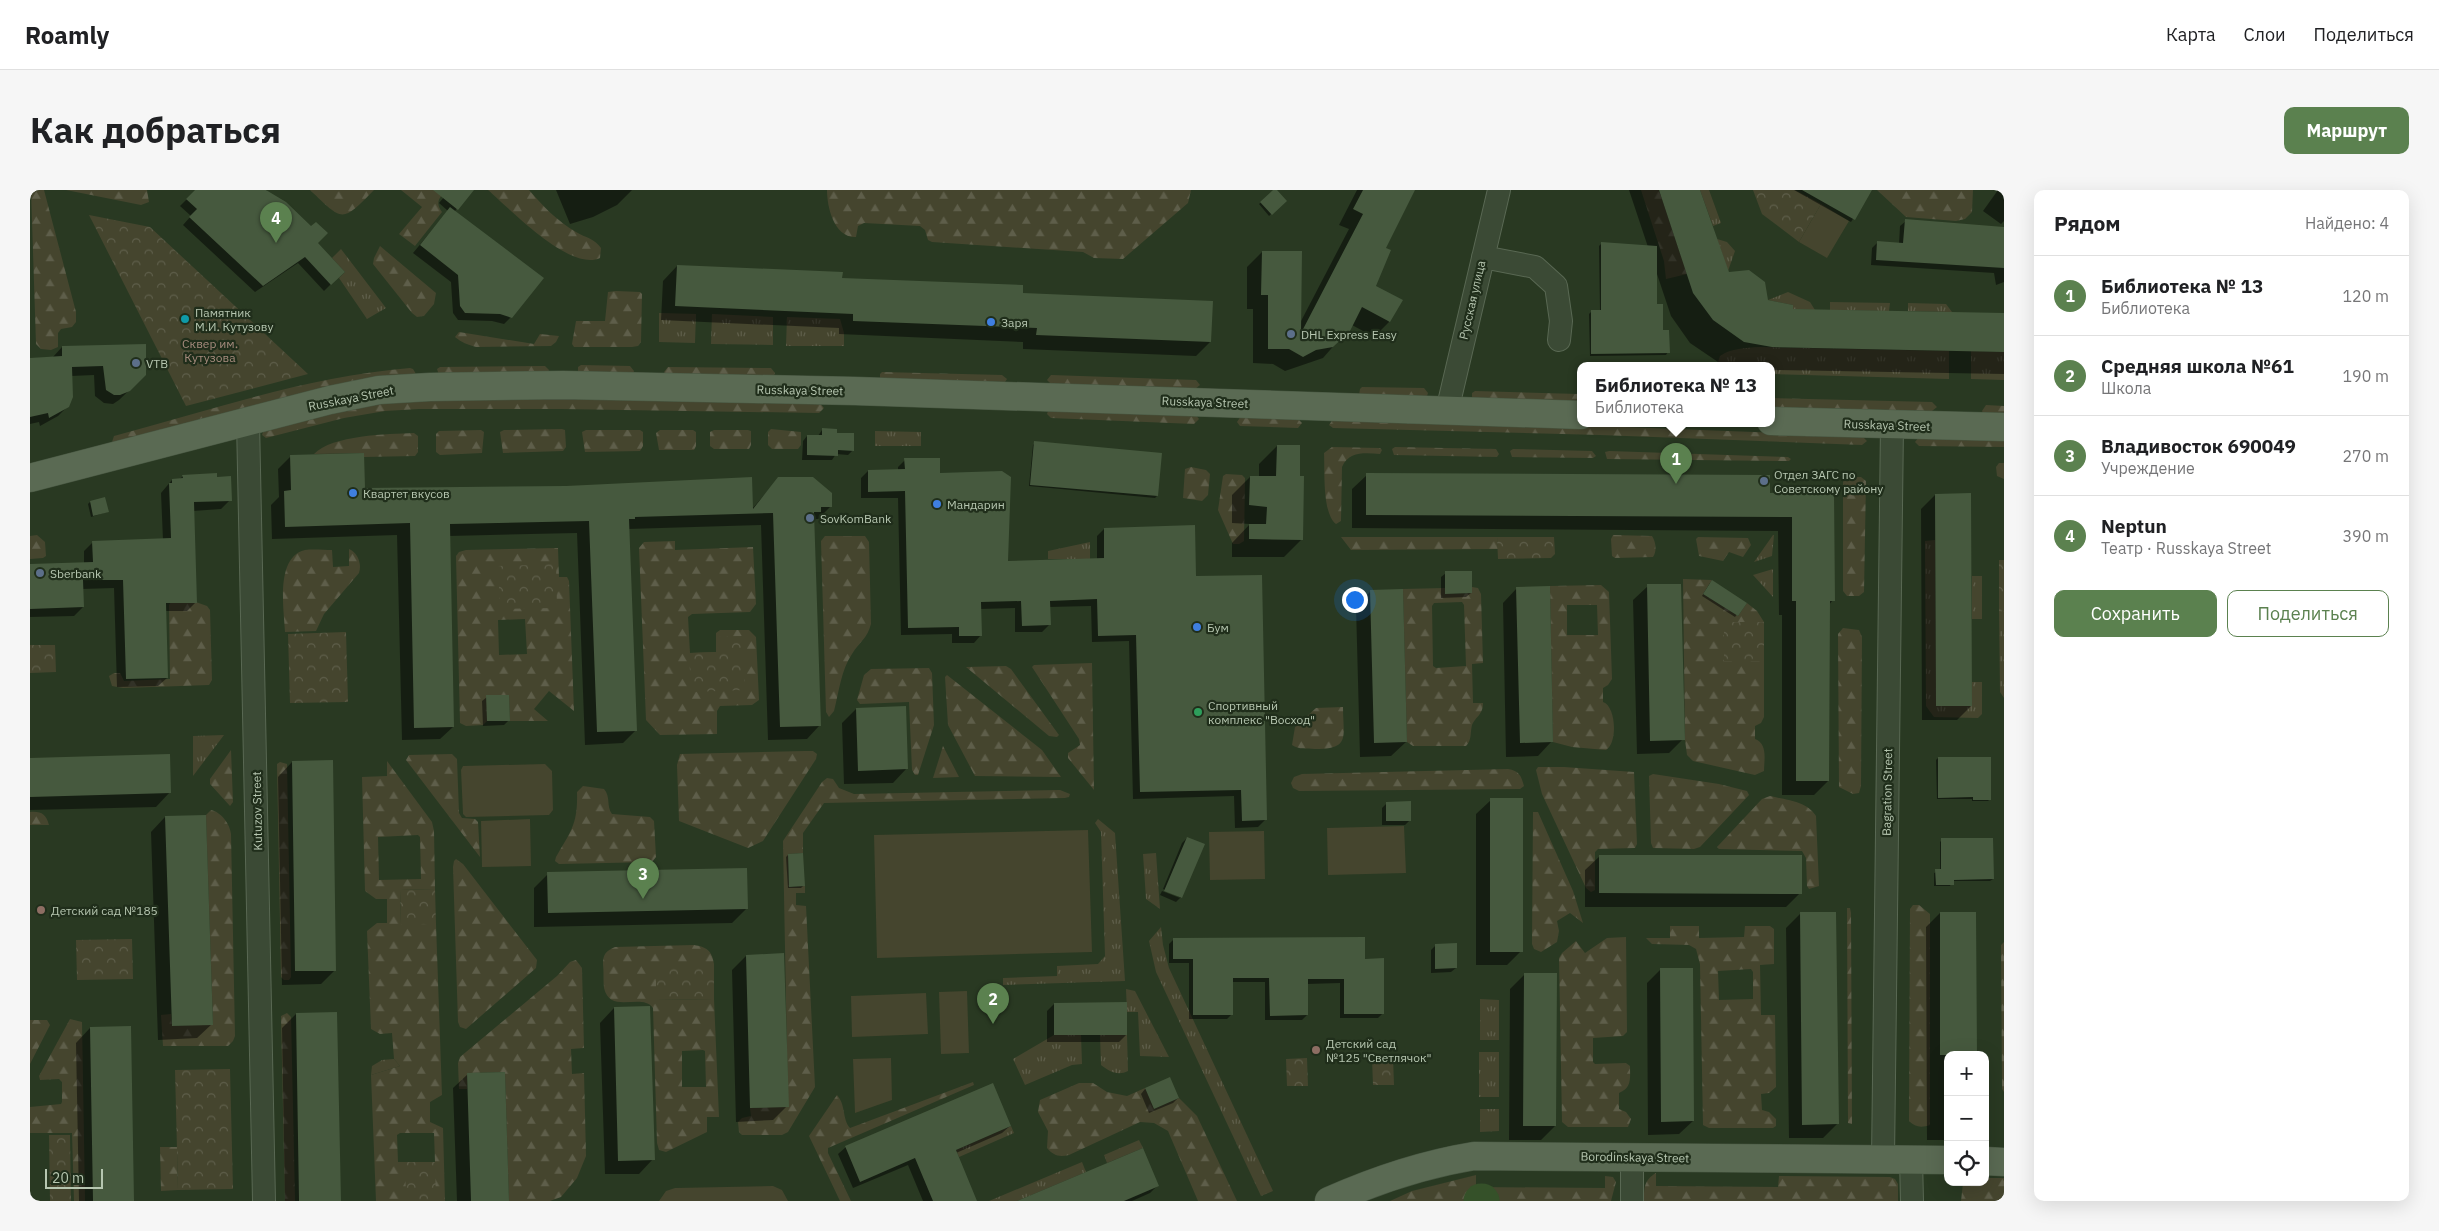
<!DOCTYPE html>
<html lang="ru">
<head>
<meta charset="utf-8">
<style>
  :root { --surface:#fff; --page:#f6f6f6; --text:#202124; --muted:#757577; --line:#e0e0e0; --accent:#5b814f }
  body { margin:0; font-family:"IBM Plex Sans",sans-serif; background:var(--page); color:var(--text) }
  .controls { position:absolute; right:15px; bottom:15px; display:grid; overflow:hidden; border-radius:10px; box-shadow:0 5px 20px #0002 }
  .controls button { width:45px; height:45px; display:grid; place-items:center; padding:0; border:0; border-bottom:1px solid var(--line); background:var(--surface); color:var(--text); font:25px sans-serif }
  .scale { position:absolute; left:15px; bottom:12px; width:58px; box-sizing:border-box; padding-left:5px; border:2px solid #b6c6b0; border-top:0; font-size:14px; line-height:18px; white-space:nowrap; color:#b6c6b0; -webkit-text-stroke:4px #202e1b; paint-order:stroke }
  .you { position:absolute; left:1324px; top:409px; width:18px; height:18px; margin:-12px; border:4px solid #fff; border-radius:50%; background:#1a73e8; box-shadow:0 0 0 8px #1a73e833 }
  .badge { display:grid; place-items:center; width:32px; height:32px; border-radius:50%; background:var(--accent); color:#fff; font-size:16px; font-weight:700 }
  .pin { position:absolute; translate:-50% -41px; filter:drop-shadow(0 1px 2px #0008) }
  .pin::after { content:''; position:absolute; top:26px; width:18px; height:15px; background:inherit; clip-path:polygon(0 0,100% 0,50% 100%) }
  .popup { position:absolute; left:1547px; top:172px; width:198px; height:65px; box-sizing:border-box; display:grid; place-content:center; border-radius:10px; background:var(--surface); filter:drop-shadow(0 1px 4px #0005); font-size:16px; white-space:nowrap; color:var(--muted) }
  .popup b { font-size:19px; color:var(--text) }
  .popup::after { content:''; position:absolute; left:50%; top:100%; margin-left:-10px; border:10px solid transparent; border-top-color:var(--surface) }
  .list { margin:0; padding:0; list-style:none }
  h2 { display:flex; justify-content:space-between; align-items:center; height:65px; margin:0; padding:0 20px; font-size:21px }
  h2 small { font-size:16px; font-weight:400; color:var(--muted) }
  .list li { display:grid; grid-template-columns:32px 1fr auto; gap:15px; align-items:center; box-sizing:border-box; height:80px; padding:0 20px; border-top:1px solid var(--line) }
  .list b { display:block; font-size:19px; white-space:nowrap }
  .list p { margin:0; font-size:16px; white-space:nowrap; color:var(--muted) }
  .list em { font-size:16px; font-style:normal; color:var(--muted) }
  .actions { display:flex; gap:10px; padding:15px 20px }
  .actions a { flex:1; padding:11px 0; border:1px solid var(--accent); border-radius:10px; text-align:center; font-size:18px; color:var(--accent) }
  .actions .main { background:var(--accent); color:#fff }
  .icon { flex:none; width:28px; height:28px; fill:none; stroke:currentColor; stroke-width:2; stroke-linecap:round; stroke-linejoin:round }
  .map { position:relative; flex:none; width:1974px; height:1011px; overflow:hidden; border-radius:10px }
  header { display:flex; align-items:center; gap:30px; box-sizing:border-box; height:70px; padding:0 25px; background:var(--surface); border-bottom:1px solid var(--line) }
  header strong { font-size:24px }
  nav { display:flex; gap:28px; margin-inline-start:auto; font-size:18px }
  .intro { display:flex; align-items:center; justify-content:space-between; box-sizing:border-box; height:120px; padding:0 30px }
  h1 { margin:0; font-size:35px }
  .button { padding:12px 22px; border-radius:10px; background:var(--accent); color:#fff; font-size:18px; font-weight:700 }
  main { display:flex; gap:30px; padding:0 30px }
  aside { flex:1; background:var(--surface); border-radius:10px; box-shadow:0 5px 20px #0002 }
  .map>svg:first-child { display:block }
  .grass { fill:url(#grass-tufts) }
  .forest { fill:url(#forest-firs); fill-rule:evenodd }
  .park { fill:url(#park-crowns) }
  .pitch { fill:#45452e }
  .shadow { fill:#0007 }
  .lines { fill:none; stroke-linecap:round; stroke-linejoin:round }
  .river { stroke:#355129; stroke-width:35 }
  .building { fill:#46593e }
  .minor-casing { stroke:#596853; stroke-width:24 }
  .major-casing { stroke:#475641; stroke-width:29 }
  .minor { stroke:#3b4a35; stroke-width:22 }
  .major { stroke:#5a6a53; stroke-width:28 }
  .culture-dot { fill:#0f9aa8; stroke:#202e1b; stroke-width:2 }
  .shop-dot { fill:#3f7fe0; stroke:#202e1b; stroke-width:2 }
  .service-dot { fill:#5c6f8a; stroke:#202e1b; stroke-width:2 }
  .leisure-dot { fill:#2e9e5b; stroke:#202e1b; stroke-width:2 }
  .education-dot { fill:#8d6e63; stroke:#202e1b; stroke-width:2 }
  .labels { text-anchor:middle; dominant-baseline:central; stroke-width:4.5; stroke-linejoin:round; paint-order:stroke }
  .street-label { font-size:12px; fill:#b6c6b0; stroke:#202e1b }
  .poi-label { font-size:12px; fill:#b6c6b0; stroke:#202e1b; text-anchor:start }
  .park-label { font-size:12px; fill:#a78c7e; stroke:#202e1b }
</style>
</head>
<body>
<header>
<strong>Roamly</strong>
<nav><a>Карта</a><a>Слои</a><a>Поделиться</a></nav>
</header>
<div class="intro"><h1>Как добраться</h1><a class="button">Маршрут</a></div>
<main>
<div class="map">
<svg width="1974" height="1011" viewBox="0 0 1974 1011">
  <defs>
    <pattern id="grass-tufts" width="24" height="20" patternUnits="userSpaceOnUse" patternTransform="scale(1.25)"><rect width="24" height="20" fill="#45452e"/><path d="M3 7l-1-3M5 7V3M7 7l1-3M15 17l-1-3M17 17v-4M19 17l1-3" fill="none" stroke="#5e5e4a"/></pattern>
    <pattern id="forest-firs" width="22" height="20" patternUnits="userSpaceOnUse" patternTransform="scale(1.25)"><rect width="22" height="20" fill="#45452e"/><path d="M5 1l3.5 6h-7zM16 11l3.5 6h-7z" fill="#5e5e4a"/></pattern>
    <pattern id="park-crowns" width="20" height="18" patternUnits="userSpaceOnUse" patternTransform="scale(1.25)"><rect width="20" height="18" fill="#45452e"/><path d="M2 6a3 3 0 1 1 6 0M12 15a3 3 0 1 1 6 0" fill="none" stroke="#5e5e4a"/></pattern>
  </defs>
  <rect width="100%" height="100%" fill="#293922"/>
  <path class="grass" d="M1670,0H1679L1691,33L1683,36Z
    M1687,49L1697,52L1705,61L1698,81Z
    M311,59L356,118L337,129L309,88L315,82L302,68Z
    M1758,102L1780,112L1785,120L1763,119V115L1738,110Z
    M1800,112L1860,113L1859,121L1800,120Z
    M1878,113L1916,114L1922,122L1878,121Z
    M629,123L666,124L665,153L629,152Z
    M682,124L743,127V155L681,154Z
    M757,127L810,129L814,143V156H756Z
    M1730,157L1919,161V189L1741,184V175H1687L1690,166C1702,158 1715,158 1730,157Z
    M1941,161L1974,162V190L1941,189Z
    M845,241L891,242V256H845Z
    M1744,345L1742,366L1724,372L1743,345Z
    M1905,350L1906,516H1942V492H1952V524L1948,528L1904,527L1896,516L1895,351Z
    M1060,352V369H1018V361Z
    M1743,379V407L1723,385Z
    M1942,386H1952V429H1942Z
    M1969,421H1974V508L1970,502Z
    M194,545L163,586V546Z
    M1068,629L1085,643L1095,791L973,795V788L1027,786V776L1068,774L1075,766L1071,642L1065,633Z
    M1126,663L1130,719L1116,709L1113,664Z
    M1131,737L1133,755L1139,778L1243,1001L1231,1006L1126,782L1119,751Z
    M1096,799L1105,801L1139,867L1110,866L1108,822H1097Z
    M1450,809L1469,810V850H1450Z
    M1024,845H1051L1052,874L1042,875L995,895L983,869Z
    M1070,845H1097L1098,881C1088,886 1080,882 1071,875Z
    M1449,862H1469V907H1449Z
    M364,869L370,876L341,885L342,876L352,870Z
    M1450,919H1469V941L1450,942Z
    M981,936L984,943L929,967L926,960Z
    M1109,950L1113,958L1077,973L1074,965Z
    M1052,972L1056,982L987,1011H959Z"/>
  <path class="forest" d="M1,0H14L46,122V132L42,137L31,139L28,143V157L21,160L11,159L6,154Z
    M36,0H117L119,12L111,15Z
    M280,0H344C311,34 313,31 280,0Z
    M371,0H416C409,8 405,13 412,22L385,56L369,44L392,17Z
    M458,0H499C513,16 527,31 546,42C556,48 564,48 571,58L570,68C540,82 480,19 458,0Z
    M797,0H1161L1158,13L1093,69L1064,68L1053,62L902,52L898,50L895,40L890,36L834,33L828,36L826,47C804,48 797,17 797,0Z
    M1611,0H1629L1657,84L1636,89L1634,71Z
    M1847,0H1943L1942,22L1935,29L1926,31L1876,27Z
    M350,56L406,103L404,114L394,126L387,127L382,123L343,74L344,68Z
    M586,101L610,102L612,104L611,152L608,156L602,157H544L542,154L546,131H575L578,102Z
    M429,142L504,154L510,144L529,146L526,152L521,156L446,157C438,155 431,152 425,147Z
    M551,175L600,176L604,181L603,184L548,183V177Z
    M515,176L519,180L518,183L409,185L407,179L410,177Z
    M638,177L741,178L745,183L744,186L635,185L634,182Z
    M380,178L383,179L386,184L83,255L82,252L84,246C181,220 279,186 380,178Z
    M852,182L972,185L977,189L975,192L850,190V184Z
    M1021,185L1166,190L1170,195L1165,199L1021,194L1017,190Z
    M1332,197L1394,198L1398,203L1397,206L1329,205L1330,199Z
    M1445,201L1549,204L1551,206V214L1442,210V203Z
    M531,208L790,213L794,218L789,223L531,219H389L355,221L314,228L236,248L232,245L234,239L353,212L402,209Z
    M1741,208L1902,212L1907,217L1902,221L1741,217Z
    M1956,215L1974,216V225L1953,223L1952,221Z
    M1018,221L1165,224L1169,229L1164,234L1021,228L1017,224Z
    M1211,226L1268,229L1272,233L1268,238L1210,236L1207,232Z
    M1303,229L1569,236L1832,246L1837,251L1832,255L1570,245L1303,238L1299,235Z
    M532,239L535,240L536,257L533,261L473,263L470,242L474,240Z
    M741,239L771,242V255L768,259H742L738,255V242Z
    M451,240L454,242L452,263L410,265L406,262V244L409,241Z
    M556,240H610L613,242V256L610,261L555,262L552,242Z
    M630,240H663L666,242V256L664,260H629L626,243Z
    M684,240H718L721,241V255L719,259H684L680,256V242Z
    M384,243L388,246V262L385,266L334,267V263L284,264C302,245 358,244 384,243Z
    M1889,247L1974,248V257L1889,256L1885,252Z
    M1302,257L1350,258L1352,260L1350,264C1335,263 1319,261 1312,277L1311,331L1306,334C1292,323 1295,281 1294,263Z
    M1365,257L1466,259L1469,264L1467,267L1364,265L1362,259Z
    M1483,259L1562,261L1566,266L1563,268L1482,267L1480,261Z
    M1579,261L1758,267L1761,269L1759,271L1577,269L1575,262Z
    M1969,273H1974V289L1967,286L1966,277Z
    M1161,277L1176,280L1180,284L1178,305L1172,311L1153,308L1155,279Z
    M1196,284L1212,285L1215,288L1214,351L1209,354H1203L1188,320L1193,286Z
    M1818,287H1831L1836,291L1834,402L1829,406H1817L1813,401V291Z
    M7,345L15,352L16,366L13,368L0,369V346Z
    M1583,345L1622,346C1626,352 1627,361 1623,367L1585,368L1582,366L1581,349Z
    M795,346H835L839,352L841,434C837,449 830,451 822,464C811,480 809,502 804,521L799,527L796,522L791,351Z
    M1311,347H1467L1468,359L1321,360Z
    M1668,347L1718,348L1721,355L1713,367L1699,362L1693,371L1669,366L1666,349Z
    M645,351V360L723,357L726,414L720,422L662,424L658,427L660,463L686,462V443L690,440H719L726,447L729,510L722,515L690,516L687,521V544L630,545L616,530L609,358L614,352Z
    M528,358L529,387H537L539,391L544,521L519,501L504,519L518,531H480L479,505H457V531L453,535L436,536L430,533L426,366L429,362L436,360ZM495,429L497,464L469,465L468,430Z
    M319,359C328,363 332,374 329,383L294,424L286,441L255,442C254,420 245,367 275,360C283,359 294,360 302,360L303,377L319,376Z
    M1653,389L1682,390L1673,404L1708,426L1717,413L1727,421L1734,432H1694V471H1734V527L1731,533L1725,536V549C1738,554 1734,570 1734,581L1725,585L1663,571L1657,565L1655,550Z
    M1571,395L1579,402L1582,489L1578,495L1573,498V512C1586,516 1588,553 1576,560L1542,557L1523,552L1520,396ZM1537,415H1567L1568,445H1537Z
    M1442,397L1448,398L1451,404L1453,473L1442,474L1443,513H1453C1453,525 1446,526 1442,535C1440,543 1442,550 1436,556H1383L1377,552L1373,399L1415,398L1416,404L1442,403ZM1432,412L1434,415L1436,476L1406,478L1403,476L1402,416L1404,413Z
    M163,411L177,416L180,420L182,490L179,495L93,498L82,496L79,486L84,483H90L94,491L140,489L139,415L141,412Z
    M1813,438L1829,440L1832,447L1831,596L1829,603L1823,604L1809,597L1808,444Z
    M1062,473L1064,600L1038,568V563L1050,555L1049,549L1002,477L1004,475Z
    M976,476L981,479L1029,545L1027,547L1019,546L936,477Z
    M899,478L902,483L904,535L888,585H885L882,580L879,512L830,514L827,510L834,485L841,479Z
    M917,485L1012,560L1031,587L945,586L918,535L915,487Z
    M1313,517C1313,547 1321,559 1285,559C1277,558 1269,560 1262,555L1265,537L1286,518Z
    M913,556L928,585L929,587L903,588Z
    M201,560L203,612L200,616L180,594V589Z
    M775,561H783L787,564L786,569L733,651L718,658L649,631L647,575L650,564Z
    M422,564L427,569L429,623L432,628L445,629L448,632L450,667L376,570L379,565Z
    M357,571L402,632L404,641L405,699L370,700L371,734H406L412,905L400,912V932L413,938L415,1011H346L341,885L370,876L364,869L362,843L350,844L341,839L337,741L347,733H357V709H346L335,701L332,587L357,586ZM388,645L390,647L391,689L349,690L348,647ZM370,943H404L405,972H368L367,945Z
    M250,572L257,574L261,787L259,790H254L251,787L247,574Z
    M1508,577H1534L1604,582L1607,654L1605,658L1568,659L1565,662V700L1561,702L1556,698L1512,604L1506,580Z
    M1478,579C1489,581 1491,585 1494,596L1490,599L1269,601L1263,598L1261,593L1264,587L1272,584Z
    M1623,584L1689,594L1717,601L1719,605L1670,657L1664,659L1623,658L1621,653L1619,586Z
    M797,588L803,589L809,598L824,604L1030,600L1040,604L1039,607L1035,608L794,613L773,643V663L758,664L759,697L775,696V703H766V715L776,716L785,897L758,942L752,945H712L709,942L708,932L712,928L721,926L720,918L758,916L753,651L792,592Z
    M553,596L574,599C581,607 576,616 582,624L620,627L624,631L626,667L622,672L529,674L525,671L526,667C541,641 548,634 547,602Z
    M1740,606C1756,610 1777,611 1786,626L1789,696L1779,699L1777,696L1776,668L1772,661L1689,659L1687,657L1732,609Z
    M181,620C191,622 200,634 201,644L205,846L203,851L198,856H133L131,825L141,824L142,836L183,834L176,625Z
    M0,622C11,621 16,624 19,635H0Z
    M1503,622H1508L1543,701L1553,733L1540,723L1527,731L1529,741L1527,752L1511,762L1504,759L1502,754Z
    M426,669L433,674L507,770L506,778L436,839L430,837L428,832L423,677L424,671Z
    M1883,715H1889L1900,724V935C1891,938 1885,937 1879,931L1880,719Z
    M1817,718H1820L1821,723L1822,934L1818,933Z
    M1640,736H1669V748L1714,747L1715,736H1740L1744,739V774L1730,775L1731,825H1745L1746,897L1739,903L1731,904L1732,920L1739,922L1746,929V936L1743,938H1679L1673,935L1670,774L1666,759L1659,755L1622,754L1616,748H1640ZM1721,779L1723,782V809L1689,810L1688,781Z
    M1596,747L1597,842L1593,846L1563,848V872L1565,874L1596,873L1600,876C1600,888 1602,898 1589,903V919L1596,922L1601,929L1598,937H1538L1532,932L1529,768L1532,763L1546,751L1555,763L1577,748Z
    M1974,752V902L1972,899L1971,755Z
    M664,755C676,757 682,760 684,774H626V810L684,809L689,927H677V942L636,962L629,960L627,953L623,818C612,802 580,825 574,798C573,790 574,782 573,774C573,764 576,761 585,757ZM673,860L675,861L676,897H652V861Z
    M546,770L552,778L554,858L541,859L542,884L554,883L556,966L547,988L531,1007L520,1011H479L475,882L437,883V899H429L428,873L430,867L527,786L540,772Z
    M257,823L261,827L265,1011H255L251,826Z
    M40,829L52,832L55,1011H44L42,943H0V917L31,914L32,912V892L29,889L10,890L9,886Z
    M0,830H17L20,835L0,874Z
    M943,892L944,895L798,958V963L821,1011H810L779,946L807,905C816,915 812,929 820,938Z
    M1049,893H1063L1077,902L1097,906L1115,898L1124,919L1149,908L1167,926L1207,1011H1168L1138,941L1124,933L1110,932L1039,965C1029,967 1024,966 1017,958L1018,941L1008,922L1010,910Z
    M130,957H147L148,1000L131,1001Z
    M1626,983V996L1748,997L1749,986L1860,987L1865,989L1868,994V1011H1614C1614,998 1614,990 1626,983Z
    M1446,985V997L1575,998V986L1583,987L1586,992L1581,1011H1360L1382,1001Z
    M1955,988H1974V1011H1931L1933,993L1955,992Z"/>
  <path class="park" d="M1723,0H1765L1791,14L1769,52L1732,24Z
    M59,25L120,37L278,184L156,216Z
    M1467,347H1524L1525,364L1521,368L1468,369Z
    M1969,370H1974V421H1969Z
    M526,374L527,418L470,419L468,376Z
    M1694,432H1734V471H1694Z
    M316,442L318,512L260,513L258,444Z
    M713,446L715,500L661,502L659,463L686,462V447Z
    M0,455H25L26,482L0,483Z
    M405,699L406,734L371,735L370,700Z
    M102,749L103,789L47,790L46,750Z
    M626,774H684V809L626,810Z
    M1363,867L1364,895H1343L1342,868Z
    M1277,868L1278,896H1257L1256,869Z
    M200,879L203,999L148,1000L145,880Z
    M19,945H40L41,1011H20Z
    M405,972L406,1011H376L375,972Z"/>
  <path class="pitch" d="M1791,14L1819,31L1797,68L1769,52Z
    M515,574L522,581L523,620L519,625L436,627L433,624L431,580L433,576Z
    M500,629L501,676L452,677L451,631Z
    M1374,636L1376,683L1298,685L1297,638Z
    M1058,640L1062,762L847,768L844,645Z
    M1234,641L1235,689L1180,690L1179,642Z
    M937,801L939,863L911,864L909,802Z
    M896,803L898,844L822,847L821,806Z
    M861,868L862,910L825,923L823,869Z
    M743,996L752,1000L758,1011H629L636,1001L645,998Z"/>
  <path class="shadow" d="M166,0H237L236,2L313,82L294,101L268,73L225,102L153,35L161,26L150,16Z
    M420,0H443L424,22L481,127L474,134L462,131L428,130L423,123L421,92L383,63L418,21L409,13Z
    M526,0H602L587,15L563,27L540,34Z
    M1245,0L1255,11L1239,26L1229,14Z
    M1327,0H1384L1354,58L1344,97L1359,132L1344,147L1322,135L1293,168L1255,181L1243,174L1223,173V119H1217V77L1232,62L1270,133L1319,39L1309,35Z
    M1599,0H1669L1698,84L1737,111L1762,120L1974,124V184L1741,180V175L1691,174L1660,153L1641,126L1626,81V116L1638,162L1636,165L1560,166L1559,124L1561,122L1570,121L1569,56L1571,54L1618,57Z
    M1764,0H1841L1821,32Z
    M1968,0H1974V31L1971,34L1953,21Z
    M1876,31L1974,38V92L1966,95L1964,83L1841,75L1842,58L1848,52L1869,54L1870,36Z
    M647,76L991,104L1180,152L1166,166L993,159V152L809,144V138L631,130L633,91Z
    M32,157L115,185L89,210L83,214L74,213L65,206L64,185L41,186L38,216L28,226L10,236L9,232L0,234V169L23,167Z
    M792,240L806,244L823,260L818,265L806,264L802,270H772L773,251L777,246H788Z
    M1005,253L1127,306L1125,308L999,296L1003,255Z
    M1247,256L1272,349L1254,367H1202V353L1220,334L1202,333V305L1220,287H1229V274Z
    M261,266L333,299L722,319L749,288L801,316L788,329H783L789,536L777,549L738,550L731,335L598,339L606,540L593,553L555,555L547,343L419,346L423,537L410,549L372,550L367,345L242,349L241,315L249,307L248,279Z
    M875,270L909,284L977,372L1067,370V346L1074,339L1165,388L1236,629L1228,637L1205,638L1204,606L1103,609L1099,451L1062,452L1061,416L1019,417V435L1012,442H985V418L950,419L951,445L944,453H922V444L871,445L868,308H831V288L838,281L868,280V277Z
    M1337,285L1739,304H1802L1803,410L1798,416V591L1784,605H1752V425H1749L1748,341L1322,338V299Z
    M153,286L200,310L191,319L163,321L166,412L157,421H135L137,488L128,496L87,497L84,398L52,399L53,417L44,426L0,427V375L54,373V361L63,352L133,350L131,303L142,290H149Z
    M1905,305L1941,516L1927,530H1892L1891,319Z
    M60,312L77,322L61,327L58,314Z
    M1416,383L1441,403L1436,407L1411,408V387Z
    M1680,393L1715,413L1705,427L1672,406Z
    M1618,396L1653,549L1639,563L1607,564L1603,410Z
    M1487,398L1522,551L1508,566L1476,567L1473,413Z
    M1341,401L1376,552L1361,566L1330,567L1326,416Z
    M457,507L479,530L474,535L453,536L452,511Z
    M826,519L877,578L863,593L814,594L812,533Z
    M1908,568L1960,609L1958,611H1942V609H1907L1906,570Z
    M0,570L140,602L126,617L0,620Z
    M262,572L305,780L291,794L252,795L248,587Z
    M1461,610L1491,761L1477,775H1446V624Z
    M1357,613L1380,630L1375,635H1352V618Z
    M135,627L182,834L167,848L128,850L121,642Z
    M1157,648L1173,655L1151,708L1133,699L1152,653Z
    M1912,650L1963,689L1960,691H1922L1920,696H1904V683L1910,681V652Z
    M758,665L773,696L771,698H758L756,667Z
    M1570,666L1770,703L1756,717H1555V680Z
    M518,684L717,718L702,733L504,737V698Z
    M1132,701L1150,708L1146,712L1130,705Z
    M1910,723L1918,865V950H1897L1896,737Z
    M1770,724L1808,933L1793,948H1759L1756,738Z
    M1144,749L1334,770L1353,823L1348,828H1310V793L1277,794V825L1272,830H1235V792H1202V824L1197,829H1159V773H1139V754Z
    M1406,755L1426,778L1421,782L1401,783V760Z
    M716,766L757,916L743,930L706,932L702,780Z
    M1630,780L1663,931L1649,944L1618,945L1617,793Z
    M1495,784L1525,936L1511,950H1479L1480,799Z
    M1024,814L1096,845L1089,852H1017V821Z
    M584,818L623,969L609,984H575L570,833Z
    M266,824L309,1011H255L252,838Z
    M60,838L103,1011H49L46,853Z
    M438,884L477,1011H427L423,898Z
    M1139,889L1148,908L1143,913L1119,923L1111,904L1115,899Z
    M980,936L972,943L926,963L946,1011H893L878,975L823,998L808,964L816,957Z
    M1127,996L1120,1003L1102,1011H990Z"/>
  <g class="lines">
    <path class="river" d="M1451,1011H1452"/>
  </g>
  <path class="building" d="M165,0H236L256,12L281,36L286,32L298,43L288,53L315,82L301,95L275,67L233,96L159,27L167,19L156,9Z
    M403,0H444L428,20Z
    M1243,0H1247L1257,11L1242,25L1230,12Z
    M1333,0H1385L1356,58L1361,60L1346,96L1373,110L1360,132L1332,117L1320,141L1303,157L1286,160L1273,167L1259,159H1238V105H1231L1232,61H1272L1271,143L1333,24L1323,19Z
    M1629,0H1670L1699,82L1719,80L1735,92L1738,110L1763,115V119L1974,123V162L1742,157L1714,152L1683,130L1663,103Z
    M1772,0H1842L1825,30Z
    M420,17L514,88L482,128L470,124L435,123L430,116L428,85L390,55Z
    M1875,29L1974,37V78L1846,70L1847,51L1873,53Z
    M1571,52L1627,56V114H1633V140H1639L1640,163L1561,164V120H1571Z
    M647,75L813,82L812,88L993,95V103L1183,111L1181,152L1006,145L1007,138L823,131V124L645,116Z
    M116,154V185L100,201L90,205H84L76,200L73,176L42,177L43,207L39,217L19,228L18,223L0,227V168L32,166V156Z
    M792,238L807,239V243H824V261L808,260V266L777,265V245H792Z
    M1004,251L1132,263L1128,306L1000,295Z
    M1247,255H1270V286H1274L1273,350L1219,349V334H1236L1237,317L1219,315L1220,286H1246Z
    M334,263L335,298L536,296L722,287L723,319L748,287H783L802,303V317H791V322H784L791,536L750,537L743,323L605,327V329H599L607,541L567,542L559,331L420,334L424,537L384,538L380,333L255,337L254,301L261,300L260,265Z
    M874,268H910V283L972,281L981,287L978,371L1074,368V338L1165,335L1166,386L1232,385L1237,630L1212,631L1211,600L1110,602L1106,445L1068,446L1067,409L1020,411L1021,435L992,436L991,411L951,412L952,446H929V437L878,438L875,301L838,302V280L875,279Z
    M187,283V287L201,286L202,311L164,312L167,413H136L138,488L96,489L93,390H53L54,417L0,419V374L63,372L62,351L141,348L139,293H142V289L153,288L152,285Z
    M1336,283L1740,285V303L1804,302L1805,411H1800L1799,591H1766V411H1762V327L1336,325Z
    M1941,303L1942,516H1906L1905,304Z
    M75,307L79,322L63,326L60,311Z
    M1415,381H1442V403L1415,404Z
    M1682,390L1717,413L1708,426L1673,404Z
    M1617,394H1651L1655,550L1620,551Z
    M1520,396L1523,552L1490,553L1486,397Z
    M1373,399L1377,552L1344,553L1340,400Z
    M456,505H479L480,531H457Z
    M876,516L878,579L828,581L826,518Z
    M140,564L141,603L0,607V568Z
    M1908,567H1961V610H1943V607L1908,608Z
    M303,570L306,781H265L262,571Z
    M1460,608H1493V762H1460Z
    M1381,611V631H1356V612Z
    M176,625L183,835L142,836L135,626Z
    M1157,647L1175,654L1152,708L1134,701Z
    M1911,648H1963L1964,689L1924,690V695H1906L1905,679H1911Z
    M773,663L775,696L759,697L758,664Z
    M1569,665H1772V704L1569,703Z
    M717,678L718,719L518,723L517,682Z
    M1770,722H1806L1809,934L1772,935Z
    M1910,722H1946L1947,865H1910Z
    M1335,747V769L1354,768V824H1314V789H1278V825L1240,826L1239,788H1203V825H1163V769H1143V748Z
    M1427,753V778L1405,779V754Z
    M754,763L759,917L720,918L716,765Z
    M1630,778H1663L1664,931L1631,932Z
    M1494,783H1527L1526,936H1493Z
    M1097,812V845H1024V813Z
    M620,816L625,970L588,971L584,817Z
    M307,822L311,1011H269L266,823Z
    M101,836L104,1011H63L60,837Z
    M475,882L479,1011H441L437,883Z
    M1140,887L1149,908L1124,919L1115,898Z
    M963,893L981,936L926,960L947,1011H903L885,968L830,992L815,956Z
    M1113,958L1129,996L1094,1011H987Z"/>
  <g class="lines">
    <defs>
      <path id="minor" d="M1453,67L1505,77L1526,96L1531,131L1529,150
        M1417,221L1469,0
        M218,231L234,1011
        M1853,969L1862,235
        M1881,969L1882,1011
        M1602,1011V967"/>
      <path id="major" d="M1741,231L1974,237
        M0,288L300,210L349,200L400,197L533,195L825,201L1551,225
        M1955,971L1974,972
        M1299,1011C1344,991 1395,974 1444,966L1918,970"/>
    </defs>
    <use href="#minor" class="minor-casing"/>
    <use href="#major" class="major-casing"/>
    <use href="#minor" class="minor"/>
    <use href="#major" class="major"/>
  </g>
  <circle class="culture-dot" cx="155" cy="129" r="5"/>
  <g class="shop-dot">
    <circle cx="961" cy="132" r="5"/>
    <circle cx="323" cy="303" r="5"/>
    <circle cx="907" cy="314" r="5"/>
    <circle cx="1167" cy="437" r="5"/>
  </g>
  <g class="service-dot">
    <circle cx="1261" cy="144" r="5"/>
    <circle cx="106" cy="173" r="5"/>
    <circle cx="1734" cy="291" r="5"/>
    <circle cx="780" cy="328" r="5"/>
    <circle cx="10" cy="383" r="5"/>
  </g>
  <circle class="leisure-dot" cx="1168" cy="522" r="5"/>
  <g class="education-dot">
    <circle cx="11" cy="720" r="5"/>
    <circle cx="1286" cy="860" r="5"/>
  </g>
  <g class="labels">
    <g class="street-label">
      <text transform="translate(1442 110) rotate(-77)">Русская улица</text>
      <text transform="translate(770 200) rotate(1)">Russkaya Street</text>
      <text transform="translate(321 208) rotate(-11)">Russkaya Street</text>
      <text transform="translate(1175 212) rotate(2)">Russkaya Street</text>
      <text transform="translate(1857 235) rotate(2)">Russkaya Street</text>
      <text transform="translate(1857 602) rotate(-89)">Bagration Street</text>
      <text transform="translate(227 621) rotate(-91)">Kutuzov Street</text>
      <text transform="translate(1605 967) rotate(1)">Borodinskaya Street</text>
    </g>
    <g class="poi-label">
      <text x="165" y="122">Памятник<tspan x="165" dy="14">М.И. Кутузову</tspan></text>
      <text x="971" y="132">Заря</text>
      <text x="1271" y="144">DHL Express Easy</text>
      <text x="116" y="173">VTB</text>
      <text x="1744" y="284">Отдел ЗАГС по<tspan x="1744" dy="14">Советскому району</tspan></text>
      <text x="333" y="303">Квартет вкусов</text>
      <text x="917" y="314">Мандарин</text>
      <text x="790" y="328">SovKomBank</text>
      <text x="20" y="383">Sberbank</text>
      <text x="1177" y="437">Бум</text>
      <text x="1178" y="515">Спортивный<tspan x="1178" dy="14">комплекс "Восход"</tspan></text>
      <text x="21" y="720">Детский сад №185</text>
      <text x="1296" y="853">Детский сад<tspan x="1296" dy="14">№125 "Светлячок"</tspan></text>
    </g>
    <g class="park-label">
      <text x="180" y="153">Cквер им.<tspan x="180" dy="14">Кутузова</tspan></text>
    </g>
  </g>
</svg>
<div class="controls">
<button>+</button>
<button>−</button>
<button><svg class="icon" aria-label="locate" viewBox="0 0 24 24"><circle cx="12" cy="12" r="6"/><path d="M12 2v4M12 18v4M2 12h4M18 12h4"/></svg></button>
</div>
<div class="scale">20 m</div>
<div class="you"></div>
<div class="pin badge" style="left:1646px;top:294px">1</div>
<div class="popup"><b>Библиотека № 13</b>Библиотека</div>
<div class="pin badge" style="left:963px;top:834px">2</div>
<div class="pin badge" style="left:613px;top:709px">3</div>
<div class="pin badge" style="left:246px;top:53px">4</div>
</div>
<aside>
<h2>Рядом<small>Найдено: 4</small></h2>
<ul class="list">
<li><span class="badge">1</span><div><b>Библиотека № 13</b><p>Библиотека</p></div><em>120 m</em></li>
<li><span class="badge">2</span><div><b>Средняя школа №61</b><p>Школа</p></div><em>190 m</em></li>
<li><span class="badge">3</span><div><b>Владивосток 690049</b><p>Учреждение</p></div><em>270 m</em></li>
<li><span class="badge">4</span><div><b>Neptun</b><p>Театр · Russkaya Street</p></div><em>390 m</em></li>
</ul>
<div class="actions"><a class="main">Сохранить</a><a>Поделиться</a></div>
</aside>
</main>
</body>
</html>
